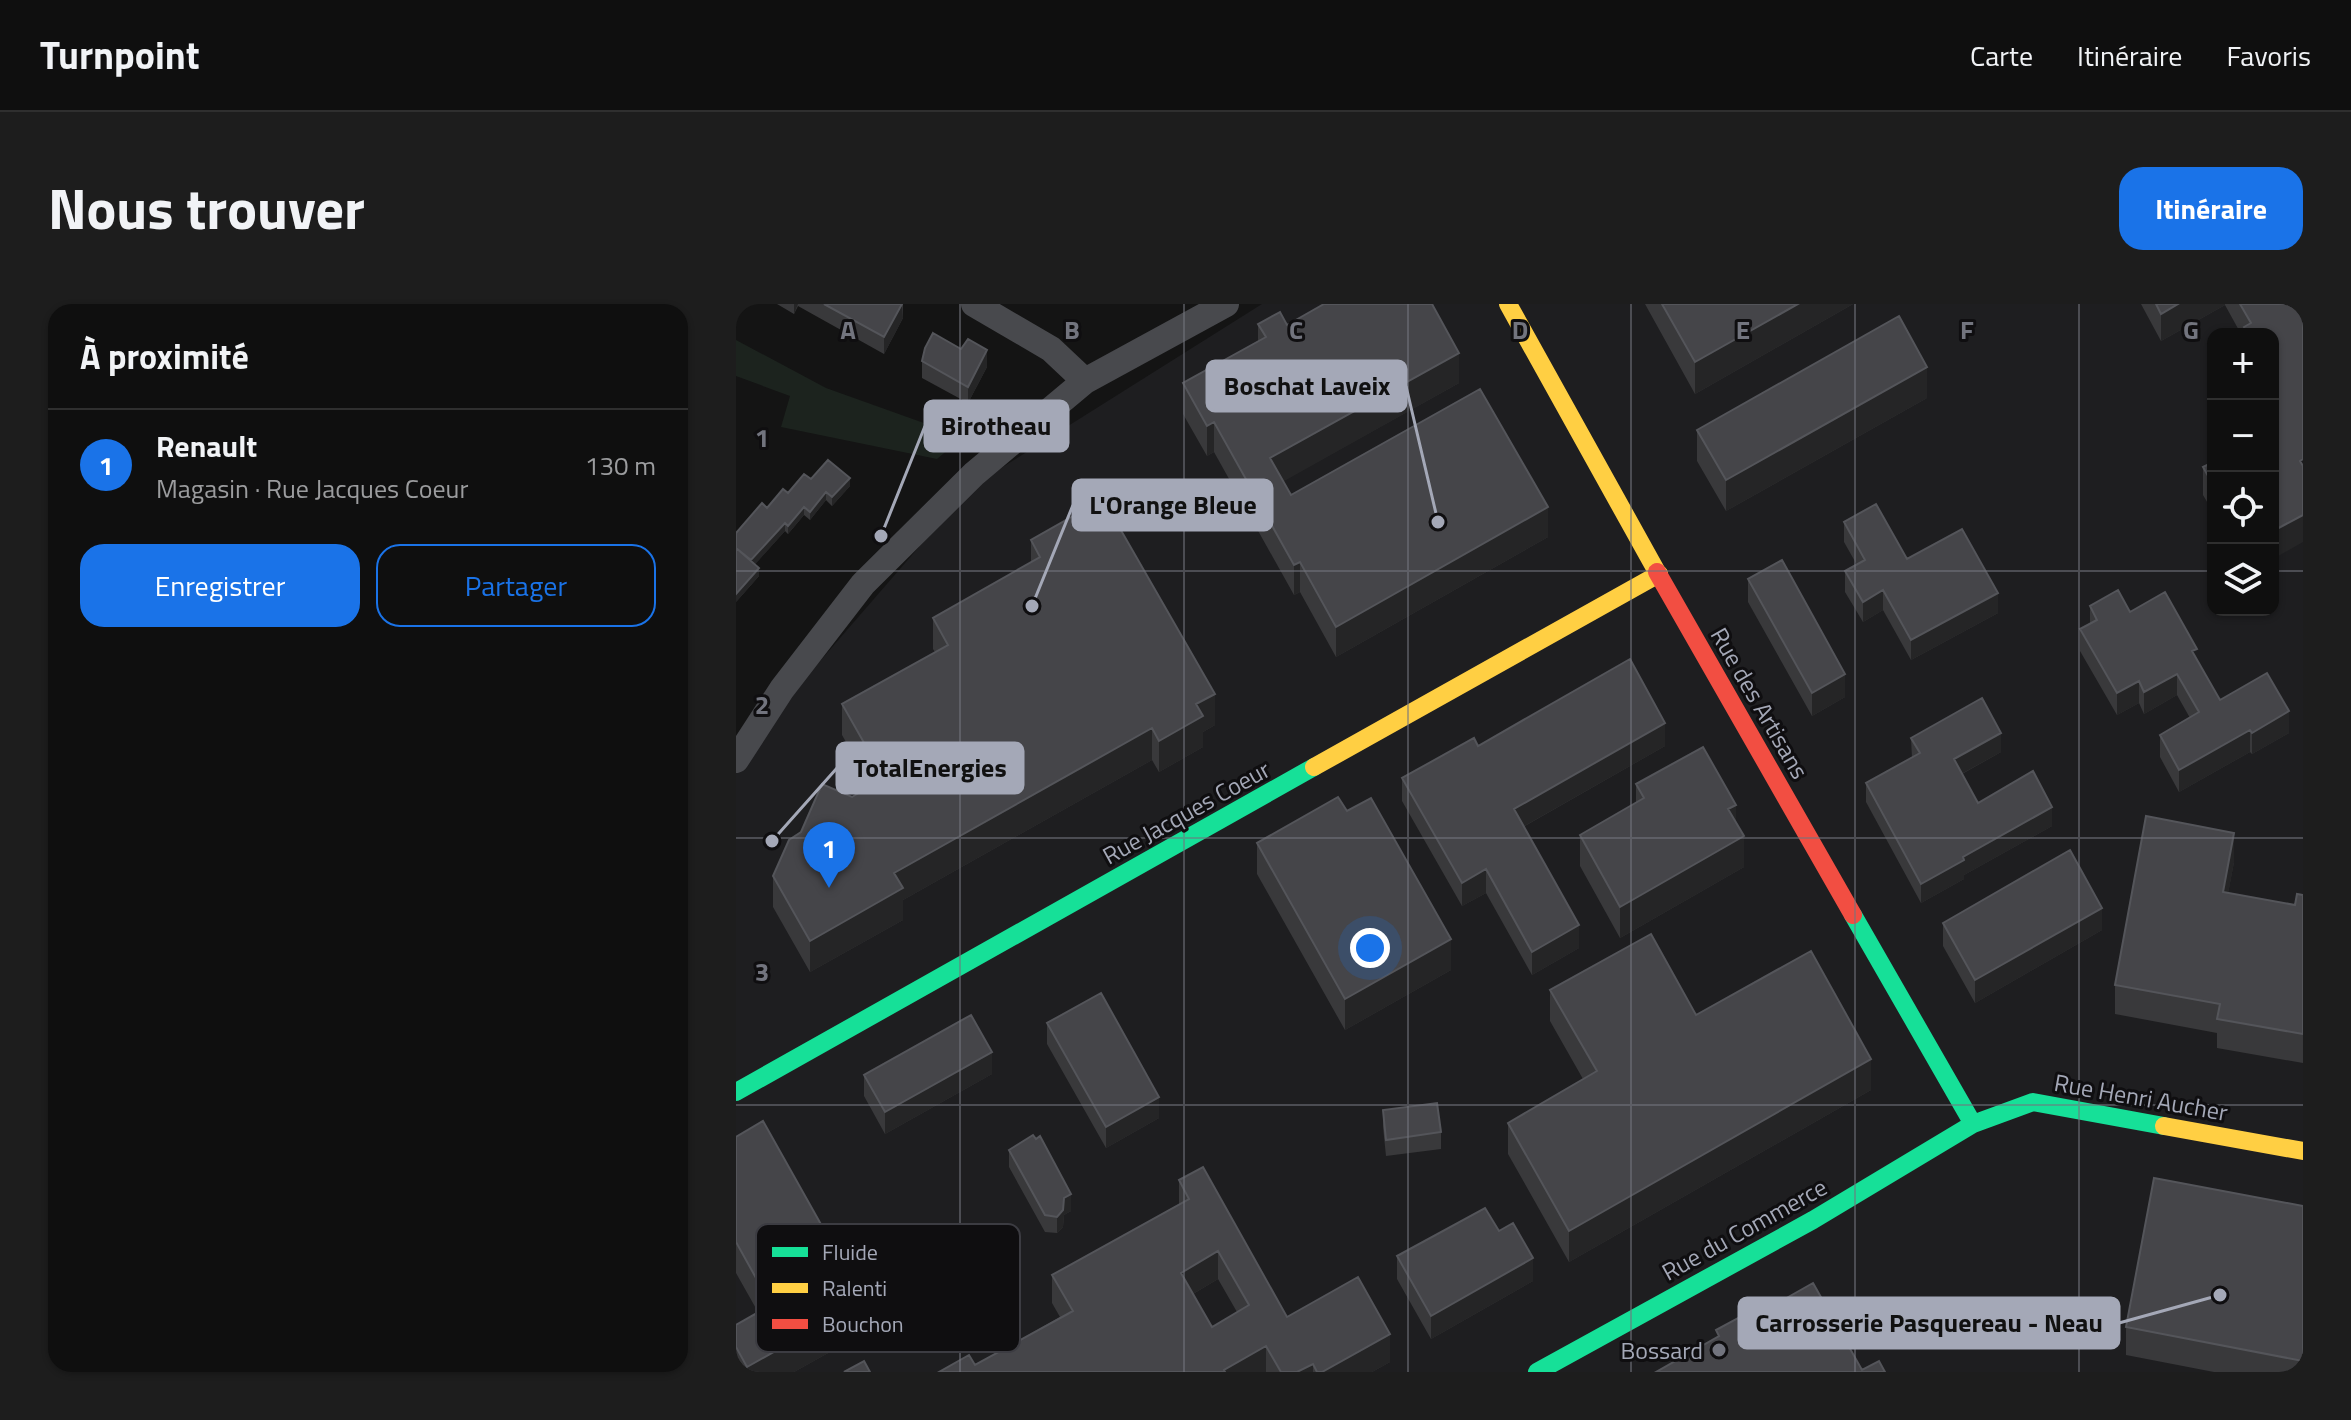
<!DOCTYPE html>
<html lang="fr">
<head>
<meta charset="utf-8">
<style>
  :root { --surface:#0f0f0f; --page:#1d1d1d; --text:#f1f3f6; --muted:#9b9c9e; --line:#2f2f2f; --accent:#1a73e8 }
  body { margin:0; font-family:"Titillium Web",sans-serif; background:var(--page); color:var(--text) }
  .controls { position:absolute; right:24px; top:24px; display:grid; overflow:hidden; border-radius:16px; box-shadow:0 2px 6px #0004 }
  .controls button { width:72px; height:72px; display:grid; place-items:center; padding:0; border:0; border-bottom:2px solid var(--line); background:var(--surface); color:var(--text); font:40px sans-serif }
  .you { position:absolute; left:634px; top:644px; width:28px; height:28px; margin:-20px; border:6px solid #fff; border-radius:50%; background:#1a73e8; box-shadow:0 0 0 12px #1a73e833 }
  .badge { display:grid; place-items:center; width:52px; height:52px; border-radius:50%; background:var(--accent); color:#fff; font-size:26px; font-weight:700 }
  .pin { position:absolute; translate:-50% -66px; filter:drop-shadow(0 2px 4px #0008) }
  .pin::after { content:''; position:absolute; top:42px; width:28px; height:24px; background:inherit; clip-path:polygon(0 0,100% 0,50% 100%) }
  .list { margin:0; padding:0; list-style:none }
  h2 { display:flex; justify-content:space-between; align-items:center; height:104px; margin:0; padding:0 32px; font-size:34px }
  h2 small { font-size:26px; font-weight:400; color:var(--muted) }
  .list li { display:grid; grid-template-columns:52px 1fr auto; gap:24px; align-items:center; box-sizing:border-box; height:112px; padding:0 32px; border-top:2px solid var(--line) }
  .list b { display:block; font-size:30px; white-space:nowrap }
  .list p { margin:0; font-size:26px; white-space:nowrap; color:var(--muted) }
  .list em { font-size:26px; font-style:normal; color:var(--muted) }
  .actions { display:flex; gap:16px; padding:24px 32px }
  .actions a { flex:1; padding:18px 0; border:2px solid var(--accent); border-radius:24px; text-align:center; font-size:28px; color:var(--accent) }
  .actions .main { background:var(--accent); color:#fff }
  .icon { flex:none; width:44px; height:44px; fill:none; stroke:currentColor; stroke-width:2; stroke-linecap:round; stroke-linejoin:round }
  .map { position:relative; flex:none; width:1567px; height:1068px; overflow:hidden; border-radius:24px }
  header { display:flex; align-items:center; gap:48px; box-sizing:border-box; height:112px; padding:0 40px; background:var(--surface); border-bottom:2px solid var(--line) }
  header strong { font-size:38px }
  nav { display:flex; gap:44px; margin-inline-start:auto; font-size:28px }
  .intro { display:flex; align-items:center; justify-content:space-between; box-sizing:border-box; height:192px; padding:0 48px }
  h1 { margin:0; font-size:56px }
  .button { padding:20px 36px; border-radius:24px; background:var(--accent); color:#fff; font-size:28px; font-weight:700 }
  main { display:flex; gap:48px; padding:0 48px }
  aside { flex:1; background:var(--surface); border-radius:24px; box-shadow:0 2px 6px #0004 }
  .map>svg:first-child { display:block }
  .built { fill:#1e1e20; fill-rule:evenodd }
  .green { fill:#1c231e }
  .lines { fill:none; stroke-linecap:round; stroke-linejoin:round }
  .street { stroke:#48494d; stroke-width:26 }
  .fast { stroke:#16e098; stroke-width:18 }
  .slow { stroke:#ffcf43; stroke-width:18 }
  .jam { stroke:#f24e42; stroke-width:18 }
  .wall { fill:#39393b; fill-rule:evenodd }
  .shaded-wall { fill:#252526 }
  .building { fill:#454549; stroke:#54555a; stroke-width:2; fill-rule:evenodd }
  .grid { fill:none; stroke:#72747e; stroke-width:2; stroke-opacity:0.55 }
  .poi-dot { fill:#72747e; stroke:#0f0e10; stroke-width:3 }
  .labels { text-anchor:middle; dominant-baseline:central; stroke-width:6; stroke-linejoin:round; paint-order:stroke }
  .street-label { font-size:24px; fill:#a4a8b7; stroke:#0f0e10 }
  .poi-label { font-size:24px; fill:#a4a8b7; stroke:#0f0e10; text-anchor:end }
  .key { fill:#0f0e10; stroke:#3c3c42; stroke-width:2 }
  .key-label { font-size:22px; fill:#a4a8b7 }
  .grid-label { font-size:26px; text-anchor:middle; font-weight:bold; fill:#72747e; stroke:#0f0e10; stroke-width:6; stroke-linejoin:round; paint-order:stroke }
  .leader { fill:none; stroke:#a4a8b7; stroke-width:3 }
  .callout-dot { fill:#a4a8b7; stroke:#0f0e10; stroke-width:3 }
  .callout { fill:#a4a8b7; stroke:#a4a8b7; stroke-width:3 }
  .callout-label { font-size:26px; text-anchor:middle; font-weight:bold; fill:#111 }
</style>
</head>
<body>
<header>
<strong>Turnpoint</strong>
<nav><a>Carte</a><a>Itinéraire</a><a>Favoris</a></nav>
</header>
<div class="intro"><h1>Nous trouver</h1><a class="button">Itinéraire</a></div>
<main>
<aside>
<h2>À proximité<small></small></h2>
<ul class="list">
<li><span class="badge">1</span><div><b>Renault</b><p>Magasin · Rue Jacques Coeur</p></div><em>130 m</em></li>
</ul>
<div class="actions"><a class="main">Enregistrer</a><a>Partager</a></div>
</aside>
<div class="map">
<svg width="1567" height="1068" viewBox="0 0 1567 1068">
  <rect width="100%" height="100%" fill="#141414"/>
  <path class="built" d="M526,0H1567V1068H0V454L235,183ZM1477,30H1537V306H1477Z"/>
  <path class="green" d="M0,36L90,84L227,133L201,155L45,123L54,92L0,72Z"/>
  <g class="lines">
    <path class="street" d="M238,0L315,45L349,77
      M0,456L46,385L127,280L238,170L349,77L490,0"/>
    <path class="fast" d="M1117,611L1237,820
      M0,788L578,463
      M801,1068L1077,916L1237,820L1297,798L1428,822"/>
    <path class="slow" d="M772,0L921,268
      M578,463L923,270
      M1428,822L1567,847"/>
    <path class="jam" d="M921,268L1117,611"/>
  </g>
  <path class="wall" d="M41,0H167V14L148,50L62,2L58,10Z
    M588,0H698L696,1L723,79L547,177L555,191L812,233L600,353L564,288L558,291L478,148L471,152L447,110V79L522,37V20L551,21Z
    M909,0H1117L959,90Z
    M1405,0H1567L1537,30H1505L1489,1L1425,37Z
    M186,57L251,63L232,99L186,74Z
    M1191,94L990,207L961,157V126Z
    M1477,158V208L1467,191V163Z
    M114,182L96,202L90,196L74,216L68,211L52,230L49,227L19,260L23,272L0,298L31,204L52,189Z
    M1108,218L1171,255L1262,309L1175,356L1147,306L1127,318L1109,288V267L1121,261L1108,238Z
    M295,236L479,421L467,428V443L423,468L416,456L167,596V616L74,668L37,603V572L65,528L116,493L135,482L106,431V400L199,348L197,345V314L295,259Z
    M1012,275L1109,393L1076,412L1012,298Z
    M1354,302L1394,308L1461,356L1484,396L1553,429L1516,450L1514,448L1443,488L1424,453V431L1454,414L1441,391L1408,410L1403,399L1381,411L1344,347V325L1354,320Z
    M1175,434L1265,448L1226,470L1242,499L1316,522L1228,571V575L1185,599L1130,498V479L1176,454Z
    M742,442H929L787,523L843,644L796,671L750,589L726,602L666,497V474Z
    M900,480L1000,518L1008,563L884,634L844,562V531L900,499Z
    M611,507L715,666L609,726L521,570V539Z
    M1498,558L1492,589L1559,601L1567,591V759L1481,744V729L1379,710V681Z
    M1207,619L1366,626L1239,699L1207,642Z
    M814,686L960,711L1135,786L833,958L772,850V819L847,775L814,717Z
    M311,719L423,814L370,844L311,740Z
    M256,770L149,830L128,792V771Z
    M647,806L705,828V845L650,852L647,823Z
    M0,833L128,1029L58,1068H0V1021L22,1008L0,969Z
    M273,846L335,907L328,911L327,923L321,929L309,928L273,863Z
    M443,876L551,1013L654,1058L636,1068H203L239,1061L324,1013L316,999V971L443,900ZM482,975L501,1008L476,1023L457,990Z
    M1567,902V1068H1478L1390,1051V1023Z
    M661,952L797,977L695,1035L661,975Z"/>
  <path class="shaded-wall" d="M58,0H62L58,10Z
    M166,0L167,14L148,50V33Z
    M1062,0H1117L959,90V58Z
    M1442,0H1489V1L1425,37V10Z
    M251,46V63L232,99V83Z
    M723,49V79L534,185V154Z
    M1191,63V94L990,207V176Z
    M478,118V148L471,152V122Z
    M114,174V182L96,202V193Z
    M90,188V196L74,216V208Z
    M68,203V211L52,230V222Z
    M812,203V233L600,353V323Z
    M1567,211V238L1537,255V227Z
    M49,219V227L15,265V256Z
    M564,258V288L558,291V261Z
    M23,264V272L0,298V290Z
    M1147,286V306L1127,318V298Z
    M1262,289V309L1175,356V336Z
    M1109,370V393L1076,412V389Z
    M1441,370V391L1408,410V388Z
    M1403,377V399L1381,411V389Z
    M479,390V421L467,428V443L423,468V437L460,400Z
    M1553,407V429L1516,450V429Z
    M929,419V442L778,528V505Z
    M416,424V456L167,596V616L74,668V637L158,569Z
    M1514,426V448L1443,488V466Z
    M1265,429V448L1218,474V455Z
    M1000,501V532L992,505Z
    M1316,503V522L1228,571V575L1185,599V580L1227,553Z
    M1498,529V558L1487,617V588Z
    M1008,532V563L884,634V603Z
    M750,565V589L726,602V579Z
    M1366,604V626L1239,699V676Z
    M843,621V644L796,671V648Z
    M715,635V666L609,726V695Z
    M256,748V770L149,830V808Z
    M1135,755V786L833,958V927Z
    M423,793V814L370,844V823Z
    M335,890V907L328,911L327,923L321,929V913L328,894Z
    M482,947V975L445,997V969Z
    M797,954V977L695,1035V1012Z
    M128,997V1029L58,1068H11V1063Z
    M654,1030V1058L636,1068H586Z
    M530,1042V1068H488V1066Z
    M577,1060V1068H561Z"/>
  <path class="building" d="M88,0H166L148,33Z
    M588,0H696L723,49L534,154L555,191L744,85L812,203L600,323L564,258L558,261L478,118L471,122L447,79L530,33L522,20L544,8L551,21Z
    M926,0H1062L959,58Z
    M1420,0H1442L1425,10Z
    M1504,0H1567V155L1564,157L1567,162V211L1537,227V30H1512L1508,23L1515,19Z
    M1163,12L1191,63L990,176L961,126Z
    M197,29L225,45L232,35L251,46L232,83L186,57L189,44Z
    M92,156L114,174L96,193L90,188L74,208L68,203L52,222L49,219L15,256L0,244V229L26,199L31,204L47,185L52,189L68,170L75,175Z
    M1477,158V181L1467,163Z
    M367,195L479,390L460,400L467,412L423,437L416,424L158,569L167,584L74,637L37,572L53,536L65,528L86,480L116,493L148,474L106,400L212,341L197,314L304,253L295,236Z
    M1140,200L1171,255L1226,225L1262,289L1175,336L1147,286L1127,298L1109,267L1129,256L1108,218Z
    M0,244L23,264L0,290Z
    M1046,256L1109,370L1076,389L1012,275Z
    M1382,286L1394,308L1429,288L1461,345L1456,347L1484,396L1531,369L1553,407L1516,429L1514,426L1443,466L1424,431L1463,408L1441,370L1408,388L1403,377L1381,389L1344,325L1361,316L1354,302Z
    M894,355L929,419L778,505L843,621L796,648L750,565L726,579L666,474L738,434L742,442Z
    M1246,394L1265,429L1218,455L1242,499L1297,467L1316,503L1227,553L1228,556L1185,580L1130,479L1184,449L1175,434Z
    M967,443L1000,501L992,505L1008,532L884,603L844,531L908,494L900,480Z
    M602,493L611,507L635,494L715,635L609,695L521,539Z
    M1410,512L1498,529L1487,588L1559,601L1561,590L1567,591V730L1481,715L1484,700L1379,681Z
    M1334,546L1366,604L1239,676L1207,619Z
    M915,630L960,711L1075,647L1135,755L833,927L772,819L861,767L814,686Z
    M365,689L423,793L370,823L311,719Z
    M235,711L256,748L149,808L128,771Z
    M701,799L705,828L650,836L647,806Z
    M27,817L128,997L11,1063L0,1043V1021L35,1001L0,938V833Z
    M297,831L300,835L304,832L335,890L328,894L327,906L321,913L309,911L273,846Z
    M467,863L551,1013L622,973L654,1030L586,1068H581L577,1060L561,1068H545L530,1042L488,1066L489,1068H203L233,1051L239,1061L337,1007L316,971L453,895L443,876ZM482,947L513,1001L476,1023L445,969Z
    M1418,874L1567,902V1057L1390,1023Z
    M749,904L763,927L777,919L797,954L695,1012L661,952Z
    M1077,979L1126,1066L1143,1057L1149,1068H920L983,1032L980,1026L1002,1014L1005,1020Z
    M128,1057L134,1068H108Z"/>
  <path class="grid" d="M224,0V1068M448,0V1068M672,0V1068M895,0V1068M1119,0V1068M1343,0V1068M0,267H1477M1537,267H1567M0,534H1567M0,801H1567"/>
  <circle class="poi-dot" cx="983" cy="1046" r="8"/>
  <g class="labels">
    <g class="street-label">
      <text transform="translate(1024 399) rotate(60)">Rue des Artisans</text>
      <text transform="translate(450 508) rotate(-29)">Rue Jacques Coeur</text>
      <text transform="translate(1405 793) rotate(10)">Rue Henri Aucher</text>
      <text transform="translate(1008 925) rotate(-29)">Rue du Commerce</text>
    </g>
    <g class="poi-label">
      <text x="967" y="1046">Bossard</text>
    </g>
  </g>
  <rect x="20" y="920" width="264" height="128" rx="12" class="key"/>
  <rect x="36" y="943" width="36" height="10" fill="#16e098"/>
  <rect x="36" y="979" width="36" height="10" fill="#ffcf43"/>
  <rect x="36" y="1015" width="36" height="10" fill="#f24e42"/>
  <g class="key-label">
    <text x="86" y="956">Fluide</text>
    <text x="86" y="992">Ralenti</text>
    <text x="86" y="1028">Bouchon</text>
  </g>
  <g class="grid-label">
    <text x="112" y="35">A</text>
    <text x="336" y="35">B</text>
    <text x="560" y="35">C</text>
    <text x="784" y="35">D</text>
    <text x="1007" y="35">E</text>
    <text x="1231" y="35">F</text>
    <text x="1455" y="35">G</text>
    <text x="26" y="143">1</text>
    <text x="26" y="410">2</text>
    <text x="26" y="677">3</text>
  </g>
  <path class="leader" d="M702 218L670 82M145 232L189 122M296 302L337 201M36 537L101 464M1484 991L1383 1019"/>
  <g class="callout-dot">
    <circle cx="702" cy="218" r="8"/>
    <circle cx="145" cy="232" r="8"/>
    <circle cx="296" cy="302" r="8"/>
    <circle cx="36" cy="537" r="8"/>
    <circle cx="1484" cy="991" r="8"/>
  </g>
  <g class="callout">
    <rect x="471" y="57" width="199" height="50" rx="8"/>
    <rect x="189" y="97" width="143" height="50" rx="8"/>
    <rect x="337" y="176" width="199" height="50" rx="8"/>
    <rect x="101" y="439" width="186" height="50" rx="8"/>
    <rect x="1003" y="994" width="380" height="50" rx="8"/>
  </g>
  <g class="callout-label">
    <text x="571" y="91">Boschat Laveix</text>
    <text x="260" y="131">Birotheau</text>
    <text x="437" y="210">L'Orange Bleue</text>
    <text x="194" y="473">TotalEnergies</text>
    <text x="1193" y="1028">Carrosserie Pasquereau - Neau</text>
  </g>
</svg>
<div class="controls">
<button>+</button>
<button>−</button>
<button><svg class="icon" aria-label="locate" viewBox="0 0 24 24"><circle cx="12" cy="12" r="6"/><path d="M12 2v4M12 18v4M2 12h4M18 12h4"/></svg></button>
<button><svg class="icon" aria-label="layers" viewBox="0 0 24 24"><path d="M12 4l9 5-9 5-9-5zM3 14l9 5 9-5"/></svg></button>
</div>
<div class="you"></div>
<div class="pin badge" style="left:93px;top:584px">1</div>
</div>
</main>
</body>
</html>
